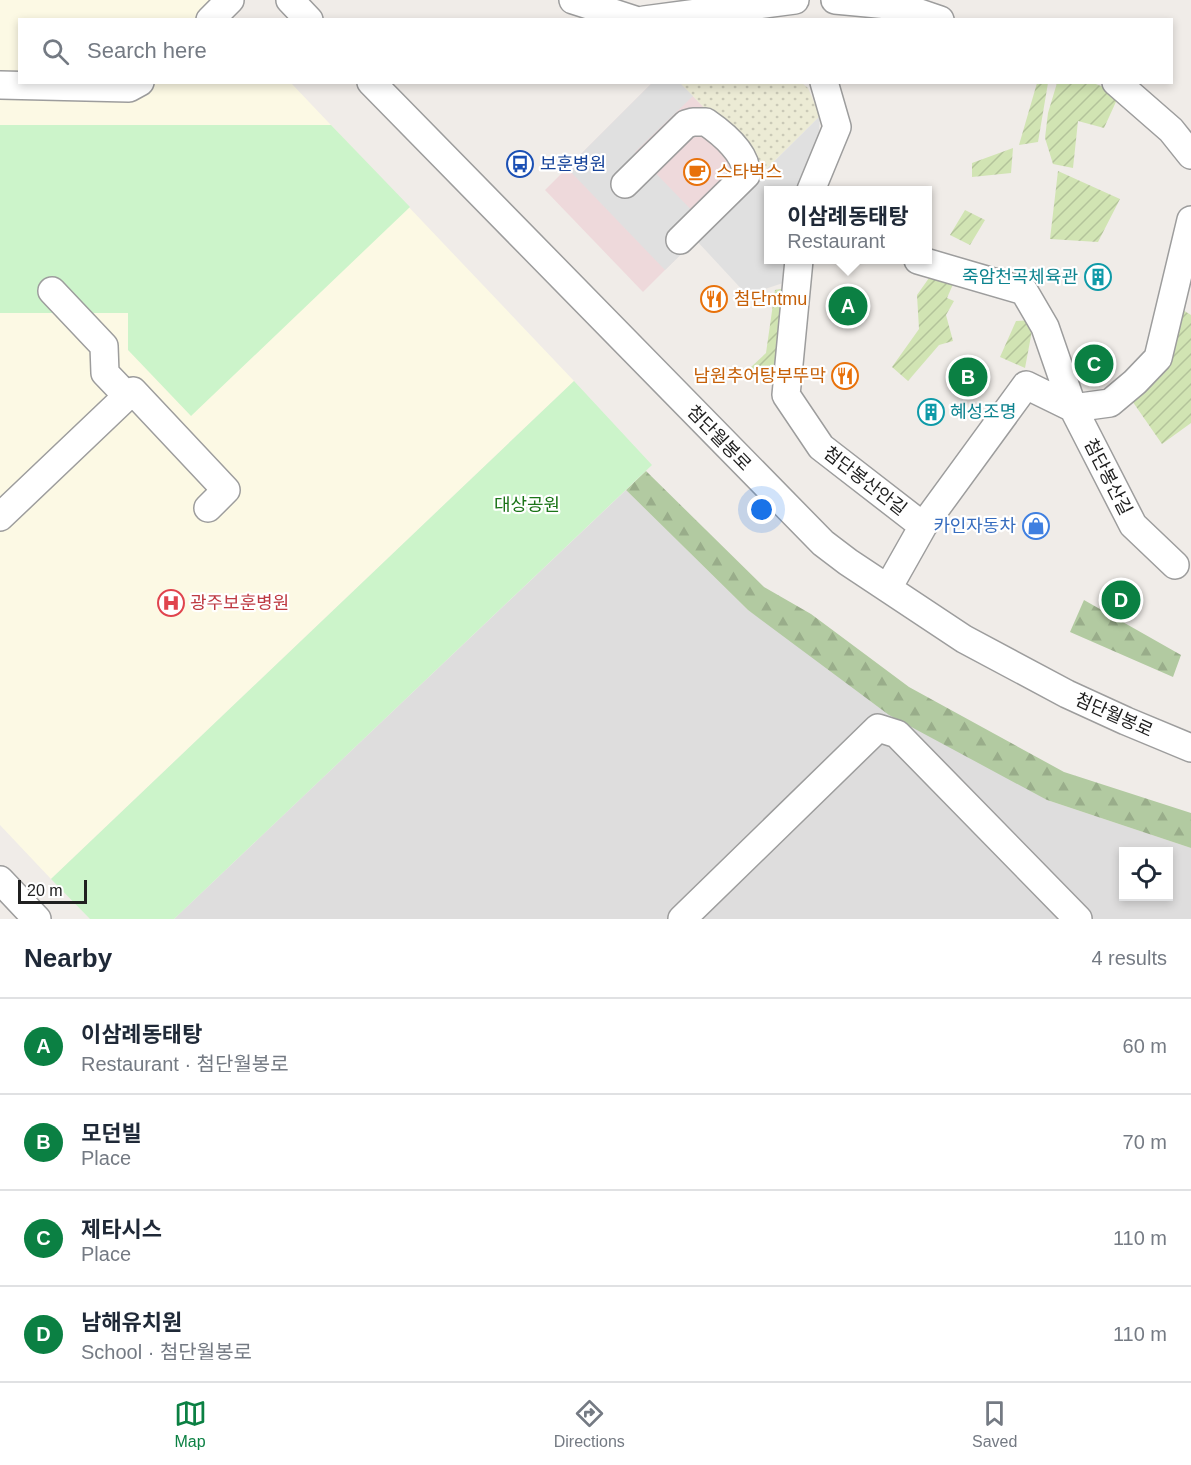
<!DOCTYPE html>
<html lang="en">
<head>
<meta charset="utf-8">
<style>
  :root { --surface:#fff; --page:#f2f2f3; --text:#1f2937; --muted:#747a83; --line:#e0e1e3; --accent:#0b8043 }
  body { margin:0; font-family:Arial,"Noto Sans KR",sans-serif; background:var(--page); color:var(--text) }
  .controls { position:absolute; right:18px; bottom:18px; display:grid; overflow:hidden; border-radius:0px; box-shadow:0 3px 9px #0003 }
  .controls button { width:54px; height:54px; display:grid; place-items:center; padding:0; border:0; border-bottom:2px solid var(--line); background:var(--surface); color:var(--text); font:30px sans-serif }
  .scale { position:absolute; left:18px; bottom:15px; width:69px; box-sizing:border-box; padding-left:6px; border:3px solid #202020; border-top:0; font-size:16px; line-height:21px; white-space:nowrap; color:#202020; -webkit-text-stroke:4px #fff; paint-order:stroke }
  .you { position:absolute; left:762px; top:510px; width:21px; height:21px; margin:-15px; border:4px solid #fff; border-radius:50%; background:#1a73e8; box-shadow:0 0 0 9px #1a73e833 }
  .badge { display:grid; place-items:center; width:39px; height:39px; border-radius:50%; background:var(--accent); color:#fff; font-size:20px; font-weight:700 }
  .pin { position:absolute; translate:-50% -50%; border:3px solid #fff; box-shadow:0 2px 6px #0006 }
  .popup { position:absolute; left:764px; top:186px; width:168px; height:78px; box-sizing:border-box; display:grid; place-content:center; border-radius:0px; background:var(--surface); filter:drop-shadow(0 2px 4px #0005); font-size:20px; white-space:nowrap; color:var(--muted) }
  .popup b { font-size:22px; color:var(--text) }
  .popup::after { content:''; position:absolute; left:50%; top:100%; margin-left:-12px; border:12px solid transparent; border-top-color:var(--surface) }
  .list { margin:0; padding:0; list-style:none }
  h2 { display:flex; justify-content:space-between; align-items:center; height:78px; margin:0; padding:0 24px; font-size:26px }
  h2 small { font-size:20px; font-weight:400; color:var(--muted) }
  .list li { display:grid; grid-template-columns:39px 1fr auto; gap:18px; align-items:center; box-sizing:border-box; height:96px; padding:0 24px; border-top:2px solid var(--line) }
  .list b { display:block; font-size:22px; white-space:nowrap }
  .list p { margin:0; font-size:20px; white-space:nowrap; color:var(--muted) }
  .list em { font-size:20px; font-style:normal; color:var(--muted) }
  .icon { flex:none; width:33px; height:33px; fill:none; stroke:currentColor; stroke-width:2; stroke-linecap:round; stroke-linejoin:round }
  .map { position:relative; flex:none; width:1191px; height:919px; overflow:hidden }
  .search { position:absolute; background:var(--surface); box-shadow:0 3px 9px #0003; left:18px; right:18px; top:18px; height:66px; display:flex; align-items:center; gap:15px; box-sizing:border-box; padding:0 21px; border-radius:0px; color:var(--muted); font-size:22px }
  .sheet { height:462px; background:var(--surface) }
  nav { display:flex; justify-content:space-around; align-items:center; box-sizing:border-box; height:84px; border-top:2px solid var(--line); background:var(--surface); font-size:16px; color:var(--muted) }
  nav a { display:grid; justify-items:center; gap:3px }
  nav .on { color:var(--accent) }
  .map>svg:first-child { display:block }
  .residential { fill:#dedddd; fill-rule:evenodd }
  .commercial { fill:#eed9db }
  .education { fill:#fcf9e4 }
  .farmland { fill:url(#farmland-dots) }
  .forest { fill:url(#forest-firs) }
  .park { fill:#ccf4ca }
  .garden { fill:url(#garden-furrows) }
  .parking { fill:#e0e0e0 }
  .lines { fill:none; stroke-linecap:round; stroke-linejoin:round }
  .minor-casing { stroke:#9d9d9d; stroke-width:30 }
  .minor { stroke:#fff; stroke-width:27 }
  .labels { text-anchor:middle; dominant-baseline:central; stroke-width:4.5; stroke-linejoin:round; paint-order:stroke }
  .transit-label { font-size:18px; fill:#164399; stroke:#fff; text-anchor:start }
  .food-label { font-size:18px; fill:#c56008; stroke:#fff; text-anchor:start }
  .culture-label { font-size:18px; fill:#0d838f; stroke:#fff; text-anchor:end }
  .street-label { font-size:18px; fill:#202020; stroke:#fff }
  .park-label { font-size:18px; fill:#1b7418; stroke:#fff }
  .shop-label { font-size:18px; fill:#366cbe; stroke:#fff; text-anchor:end }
  .health-label { font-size:18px; fill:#be3a42; stroke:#fff; text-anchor:start }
</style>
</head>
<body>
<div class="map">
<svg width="1191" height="919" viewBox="0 0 1191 919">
  <defs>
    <pattern id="farmland-dots" width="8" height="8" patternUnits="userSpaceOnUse" patternTransform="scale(1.5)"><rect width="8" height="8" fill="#ecebd5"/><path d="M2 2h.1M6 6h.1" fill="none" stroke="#cac9b7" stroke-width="1.8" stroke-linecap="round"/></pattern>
    <pattern id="forest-firs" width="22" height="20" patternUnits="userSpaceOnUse" patternTransform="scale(1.5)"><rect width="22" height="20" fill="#b2caa1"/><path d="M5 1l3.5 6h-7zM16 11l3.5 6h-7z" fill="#99ad8a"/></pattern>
    <pattern id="garden-furrows" width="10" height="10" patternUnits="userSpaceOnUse" patternTransform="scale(1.5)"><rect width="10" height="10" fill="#d1e4b3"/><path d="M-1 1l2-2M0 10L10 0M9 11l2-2" fill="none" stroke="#b3c39a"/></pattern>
  </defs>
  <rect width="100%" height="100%" fill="#f0ece8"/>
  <path class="residential" d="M626,490L748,610L1047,800L1191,848V919H174ZM1124,852H1168V896H1124Z"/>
  <path class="commercial" d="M652,83H680L765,170L643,292L545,190Z"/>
  <path class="education" d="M0,0H212L231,19L20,20V82L291,83L574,381L51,879L0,825Z"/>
  <path class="farmland" d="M680,83H802L808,88L820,116L765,170Z"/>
  <path class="forest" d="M646,471L764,587L811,614L909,687L1064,772L1191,813V848L1047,800L889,715L748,610L626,490Z
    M1084,600L1181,655L1173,677L1070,632Z"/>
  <path class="park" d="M0,125H331L410,207L191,416L128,350V313H0Z
    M574,381L652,465L174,919H90L51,879Z"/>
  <path class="garden" d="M1037,83H1048L1038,142L1019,145Z
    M1057,83H1093L1120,93L1104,128L1078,121L1073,168L1053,164L1045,138L1048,113Z
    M1013,148L1011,173L972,177V163Z
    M1058,171L1120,199L1098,242L1050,239Z
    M965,210L985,220L970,245L950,235Z
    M943,275L954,282L947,298L954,301L946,315L953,341L939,345L908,381L892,367L919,329L917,295L929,278Z
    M786,288L777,364L763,371L750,368L766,353L775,290Z
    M1178,307L1191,315V423L1162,444L1128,395Z
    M1034,320L1025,368L1000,357L1016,321Z"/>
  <path class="parking" d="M652,83H680L693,96L635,152L708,227L820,116L818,149L799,190H768V260H788L786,282L747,295L696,240L665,270L567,168Z"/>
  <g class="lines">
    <defs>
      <path id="minor" d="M290,0L309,20
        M573,0L635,20
        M835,0L899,6L940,20
        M210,20L230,0
        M644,20L795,0
        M371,82L823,543L848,562L964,639L1067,694L1126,721L1191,748
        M1116,82L1171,130L1191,155
        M0,85L129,88L140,82
        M625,184L686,124L693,122H706C722,133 748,154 746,175L680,240
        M811,190L837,127L824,82
        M799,260L786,395L821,447L923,526
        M918,260L1024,291L1045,327L1073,408L1133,525L1175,565
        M127,396L133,391L226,490L208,508
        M0,517L127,396L105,373L104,346L52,291
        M888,588L923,526L1026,385L1073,408L1110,403L1135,382L1158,358L1191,220
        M0,880L37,919
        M682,919L878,728L897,734L1078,919"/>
    </defs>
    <use href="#minor" class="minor-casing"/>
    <use href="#minor" class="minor"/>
  </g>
  <defs>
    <symbol id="bus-ring" viewBox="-11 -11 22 22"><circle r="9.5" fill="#fff" stroke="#1a4fb4" stroke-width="1.5"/><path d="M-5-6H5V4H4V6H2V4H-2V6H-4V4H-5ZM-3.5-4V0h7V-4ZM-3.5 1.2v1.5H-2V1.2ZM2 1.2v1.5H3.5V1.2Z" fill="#1a4fb4"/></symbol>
    <symbol id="cafe-ring" viewBox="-11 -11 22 22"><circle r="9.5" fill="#fff" stroke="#e8710a" stroke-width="1.5"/><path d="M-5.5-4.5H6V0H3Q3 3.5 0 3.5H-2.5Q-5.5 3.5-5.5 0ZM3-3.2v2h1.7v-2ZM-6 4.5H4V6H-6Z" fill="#e8710a"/></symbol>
    <symbol id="building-ring" viewBox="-11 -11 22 22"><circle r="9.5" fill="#fff" stroke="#0f9aa8" stroke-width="1.5"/><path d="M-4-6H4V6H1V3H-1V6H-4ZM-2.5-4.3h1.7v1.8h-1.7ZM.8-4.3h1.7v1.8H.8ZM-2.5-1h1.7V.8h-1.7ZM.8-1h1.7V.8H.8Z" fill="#0f9aa8"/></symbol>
    <symbol id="restaurant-ring" viewBox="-11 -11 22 22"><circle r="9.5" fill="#fff" stroke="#e8710a" stroke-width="1.5"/><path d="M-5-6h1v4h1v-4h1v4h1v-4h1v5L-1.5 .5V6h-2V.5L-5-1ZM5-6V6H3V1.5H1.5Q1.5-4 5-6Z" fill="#e8710a"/></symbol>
    <symbol id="shop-ring" viewBox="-11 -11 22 22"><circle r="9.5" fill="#fff" stroke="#3f7fe0" stroke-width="1.5"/><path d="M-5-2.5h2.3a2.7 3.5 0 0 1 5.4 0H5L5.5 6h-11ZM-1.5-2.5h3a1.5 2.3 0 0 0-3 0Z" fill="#3f7fe0"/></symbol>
    <symbol id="hospital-ring" viewBox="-11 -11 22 22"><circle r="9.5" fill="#fff" stroke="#e0444e" stroke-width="1.5"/><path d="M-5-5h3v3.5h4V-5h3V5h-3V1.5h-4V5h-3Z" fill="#e0444e"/></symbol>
  </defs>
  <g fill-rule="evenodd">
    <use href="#bus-ring" x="505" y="149" width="30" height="30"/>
    <use href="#cafe-ring" x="682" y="157" width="30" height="30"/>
    <use href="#building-ring" x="1083" y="262" width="30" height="30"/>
    <use href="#restaurant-ring" x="699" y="284" width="30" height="30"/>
    <use href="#restaurant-ring" x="830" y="361" width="30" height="30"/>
    <use href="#building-ring" x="916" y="397" width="30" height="30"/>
    <use href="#shop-ring" x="1021" y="511" width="30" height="30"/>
    <use href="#hospital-ring" x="156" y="588" width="30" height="30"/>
  </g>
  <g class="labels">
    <g class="transit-label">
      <text x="540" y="164">보훈병원</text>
    </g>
    <g class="food-label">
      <text x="716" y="172">스타벅스</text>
      <text x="734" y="299">첨단ntmu</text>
      <text x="826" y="376" text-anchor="end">남원추어탕부뚜막</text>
    </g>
    <g class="culture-label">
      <text x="1078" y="277">죽암천곡체육관</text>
      <text x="950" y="412" text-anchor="start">혜성조명</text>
    </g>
    <g class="street-label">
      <text transform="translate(719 438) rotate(46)">첨단월봉로</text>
      <text transform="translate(1108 477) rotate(63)">첨단봉산길</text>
      <text transform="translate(865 481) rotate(38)">첨단봉산안길</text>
      <text transform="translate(1114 715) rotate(24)">첨단월봉로</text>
    </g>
    <g class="park-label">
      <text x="527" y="505">대상공원</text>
    </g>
    <g class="shop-label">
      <text x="1016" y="526">카인자동차</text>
    </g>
    <g class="health-label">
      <text x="190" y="603">광주보훈병원</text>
    </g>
  </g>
</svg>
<div class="controls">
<button><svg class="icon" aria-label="locate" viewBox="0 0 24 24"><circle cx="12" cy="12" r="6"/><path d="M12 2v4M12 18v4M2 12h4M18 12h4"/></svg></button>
</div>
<div class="scale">20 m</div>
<div class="you"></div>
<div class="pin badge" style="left:848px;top:306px">A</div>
<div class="popup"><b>이삼례동태탕</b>Restaurant</div>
<div class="pin badge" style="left:968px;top:377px">B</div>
<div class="pin badge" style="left:1094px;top:364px">C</div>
<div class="pin badge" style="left:1121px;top:600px">D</div>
<div class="search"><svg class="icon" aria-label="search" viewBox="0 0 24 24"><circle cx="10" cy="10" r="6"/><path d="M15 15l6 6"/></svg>Search here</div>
</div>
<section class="sheet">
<h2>Nearby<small>4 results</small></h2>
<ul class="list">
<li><span class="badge">A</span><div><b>이삼례동태탕</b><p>Restaurant · 첨단월봉로</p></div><em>60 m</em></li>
<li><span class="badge">B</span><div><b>모던빌</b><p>Place</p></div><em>70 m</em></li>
<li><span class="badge">C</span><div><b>제타시스</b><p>Place</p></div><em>110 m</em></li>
<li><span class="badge">D</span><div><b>남해유치원</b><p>School · 첨단월봉로</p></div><em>110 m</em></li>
</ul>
</section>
<nav>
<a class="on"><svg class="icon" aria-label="map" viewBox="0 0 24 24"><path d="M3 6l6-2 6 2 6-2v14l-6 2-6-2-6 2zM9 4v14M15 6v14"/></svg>Map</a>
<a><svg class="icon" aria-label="directions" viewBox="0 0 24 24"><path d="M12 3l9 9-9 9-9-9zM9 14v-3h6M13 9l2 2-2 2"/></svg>Directions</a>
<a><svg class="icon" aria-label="saved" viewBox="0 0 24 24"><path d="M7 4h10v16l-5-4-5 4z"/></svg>Saved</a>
</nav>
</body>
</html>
